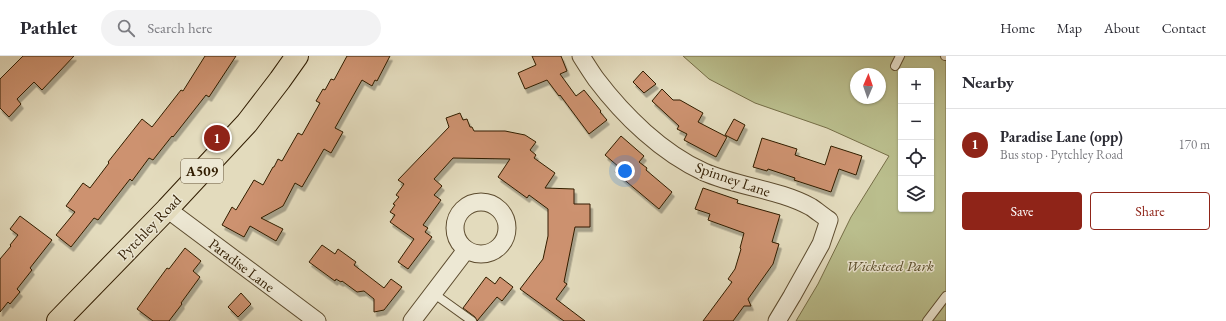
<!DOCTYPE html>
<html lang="en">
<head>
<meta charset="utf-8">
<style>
  :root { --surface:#fff; --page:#f2f2f3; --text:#2b2b33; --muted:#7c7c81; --line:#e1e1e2; --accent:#8f2418 }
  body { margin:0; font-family:"EB Garamond",serif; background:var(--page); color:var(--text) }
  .controls { position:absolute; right:12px; top:12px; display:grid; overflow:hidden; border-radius:4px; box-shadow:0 1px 3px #0004 }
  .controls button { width:36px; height:36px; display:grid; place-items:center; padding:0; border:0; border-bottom:1px solid var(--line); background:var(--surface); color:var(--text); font:20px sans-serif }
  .compass { position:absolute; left:850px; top:12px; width:36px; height:36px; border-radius:50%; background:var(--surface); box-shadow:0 1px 3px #0004; rotate:2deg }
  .you { position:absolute; left:625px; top:115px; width:14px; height:14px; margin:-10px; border:3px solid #fff; border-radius:50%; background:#1a73e8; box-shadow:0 0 0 6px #1a73e833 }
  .badge { display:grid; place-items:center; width:26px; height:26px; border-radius:50%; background:var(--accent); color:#fff; font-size:13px; font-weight:700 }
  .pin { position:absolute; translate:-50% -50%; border:2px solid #fff; box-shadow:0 1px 4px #0006 }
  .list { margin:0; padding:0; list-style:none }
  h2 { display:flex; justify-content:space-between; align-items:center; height:52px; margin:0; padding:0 16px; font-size:17px }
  h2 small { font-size:13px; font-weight:400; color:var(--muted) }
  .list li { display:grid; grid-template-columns:26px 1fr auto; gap:12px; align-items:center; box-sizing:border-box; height:72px; padding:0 16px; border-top:1px solid var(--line) }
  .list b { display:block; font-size:15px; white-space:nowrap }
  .list p { margin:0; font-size:13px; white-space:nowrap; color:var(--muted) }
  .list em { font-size:13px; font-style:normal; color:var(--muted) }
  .actions { display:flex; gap:8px; padding:12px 16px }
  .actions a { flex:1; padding:9px 0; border:1px solid var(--accent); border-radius:4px; text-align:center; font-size:14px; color:var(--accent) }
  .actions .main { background:var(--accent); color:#fff }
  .icon { flex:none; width:22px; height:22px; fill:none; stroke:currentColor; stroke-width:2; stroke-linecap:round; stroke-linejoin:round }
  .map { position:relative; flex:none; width:946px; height:265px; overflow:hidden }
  header { display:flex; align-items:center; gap:24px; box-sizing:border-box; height:56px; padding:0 20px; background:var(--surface); border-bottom:1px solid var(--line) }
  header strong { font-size:19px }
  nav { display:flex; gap:22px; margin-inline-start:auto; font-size:14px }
  .search { width:280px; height:36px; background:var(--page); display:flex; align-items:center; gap:10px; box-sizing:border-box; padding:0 14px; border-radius:22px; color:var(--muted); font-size:15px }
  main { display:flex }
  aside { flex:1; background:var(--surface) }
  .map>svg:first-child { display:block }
  .green { fill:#babe8d; stroke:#756d46; fill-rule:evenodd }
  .building { fill:#cd926f; stroke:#301c00; filter:url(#shadow) }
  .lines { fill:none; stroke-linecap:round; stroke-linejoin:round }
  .lane-casing { stroke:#5d4c2f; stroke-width:10 }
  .street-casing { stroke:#5d4c2f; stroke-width:19 }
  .primary-casing { stroke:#301c00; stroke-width:24 }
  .lane { stroke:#ede8d4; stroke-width:8 }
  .street { stroke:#ede8d4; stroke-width:17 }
  .primary { stroke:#e3dbbd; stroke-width:22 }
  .labels { text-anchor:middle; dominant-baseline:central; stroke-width:3; stroke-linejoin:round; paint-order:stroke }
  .shield { fill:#ede8d4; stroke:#695940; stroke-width:1 }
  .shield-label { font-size:14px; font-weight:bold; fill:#301c00 }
  .street-label { font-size:15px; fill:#301c00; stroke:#ede8d4 }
  .park-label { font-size:15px; font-style:italic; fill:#594d2a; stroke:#ede8d4 }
</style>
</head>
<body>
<header>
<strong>Pathlet</strong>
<div class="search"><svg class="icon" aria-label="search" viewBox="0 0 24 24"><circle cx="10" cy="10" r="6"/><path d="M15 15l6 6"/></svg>Search here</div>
<nav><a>Home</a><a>Map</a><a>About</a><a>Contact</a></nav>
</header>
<main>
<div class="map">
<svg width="946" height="265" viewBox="0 0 946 265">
  <defs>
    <filter id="shadow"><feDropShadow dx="2.5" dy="4.5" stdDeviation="0" flood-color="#0004"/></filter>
  </defs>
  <rect width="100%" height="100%" fill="#e3dbbd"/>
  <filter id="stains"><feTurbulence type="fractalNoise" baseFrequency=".005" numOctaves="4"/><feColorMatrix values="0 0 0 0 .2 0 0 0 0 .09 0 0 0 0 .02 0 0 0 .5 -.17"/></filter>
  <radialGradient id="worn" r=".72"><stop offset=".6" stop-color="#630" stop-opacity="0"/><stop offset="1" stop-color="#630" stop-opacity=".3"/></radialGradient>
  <path class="green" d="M683,0H946V265H796L818,228L851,161L889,100L827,72L755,47L709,23ZM901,15H931V153H901ZM856,18H880V42H856Z"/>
  <path class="building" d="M23,0H74L42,34L34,26L17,43L21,48L9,61L0,52V23Z
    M205,0H236L209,41L206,39L173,81L172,80L153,104L149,102L132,125L130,123L98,164L94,162L71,191L56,179L75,156L66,150L83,127L90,132L109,107L108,106L142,63L152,71L181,34L183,35Z
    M347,0H390L377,25L375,24L372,30L362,24L335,72L343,76L331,97L324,93L302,131L295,127L283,150L261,162L283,173L276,185L250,170L244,181L222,169L232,151L236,154L254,124L263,129L273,111H274L278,103L282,105L298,77L302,79L320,47L316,45L323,33L325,34L331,23L334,24Z
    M532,0H561L567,15L560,18L576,40L584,34L601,55L600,56L607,64L589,78L560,39L559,40L547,24L525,33L518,17L536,9Z
    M643,15L656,28L644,37L633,26Z
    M662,33L673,44H680L703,57L698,66L727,81L716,101L684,84L687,78L677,73L679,70L652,45Z
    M460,57L463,64L467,63L470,71H472L474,75H505L525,79L536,86L530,94L536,99L534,102L555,117L545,132L574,133V148H590V171H575L564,226L567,228L556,243L585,265H564L520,233L543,203L548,180V153L529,139L527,142L498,121L510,103L453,102L434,123L442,130L434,139L441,144L423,169L428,172L425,176L432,181L408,213L398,206L414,183L390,166L395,159L390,156L395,149L393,148L399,141L396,139L404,128L398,124L449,71L446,62Z
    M734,63L745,69L737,85L725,79Z
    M621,80L644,100L639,106L647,112L646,114L672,136L659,153L615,116L619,111L605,99Z
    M762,82L797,93L795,99L825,109L831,90L862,100L856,119L839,113L831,136L794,124L795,122L768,113L767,115L753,111Z
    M703,132L738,144L737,147L780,159L772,186L779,188L773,208L748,243L751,250H744L733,265H703L732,226L728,223L735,213L741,193L740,192L744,177L708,164L710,158L695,153Z
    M20,160L52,184L30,212L32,214L17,233L20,236L10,248L8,246L0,256V203L11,190L10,189L18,179L10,173Z
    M322,189L335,198L338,193L356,206L354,209L384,232L391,223L402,231L384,254L374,256V243L364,235L357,236L342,225L341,226L336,223L335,225L309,206Z
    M185,192L201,205L193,215L200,221L181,247L182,248L169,265H153L137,253L167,212L169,213Z
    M486,221L495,228L500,221L513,231L502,245L497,241L477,265L475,261L463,252Z
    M241,237L251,248L238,261L228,251Z"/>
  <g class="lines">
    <defs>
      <path id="lane" d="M945,0H946
        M895,10L900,0
        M433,237L472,265
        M927,265L946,240"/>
      <path id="street" d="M581,0C586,8 591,16 596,23C624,60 662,97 704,116C738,131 778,133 811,151C817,155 823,160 829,164L821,188L792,240L777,265
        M455 172a26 26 0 1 1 52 0a26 26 0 1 1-52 0Z
        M167,153L317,265
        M412,265L466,194"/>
      <path id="primary" d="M58,265L167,153L247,67L280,24L297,0"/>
    </defs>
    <use href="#lane" class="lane-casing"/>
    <use href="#street" class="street-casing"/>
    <use href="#primary" class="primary-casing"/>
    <use href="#lane" class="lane"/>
    <use href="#street" class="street"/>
    <use href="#primary" class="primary"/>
  </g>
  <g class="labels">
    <rect class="shield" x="181" y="103" width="42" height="24" rx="3"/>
    <g class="shield-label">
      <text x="202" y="115">A509</text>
    </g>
    <g class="street-label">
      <text transform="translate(733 123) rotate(19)">Spinney Lane</text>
      <text transform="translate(149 171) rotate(-46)">Pytchley Road</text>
      <text transform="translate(242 209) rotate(37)">Paradise Lane</text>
    </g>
    <g class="park-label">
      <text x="890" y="209">Wicksteed Park</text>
    </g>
  </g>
  <rect width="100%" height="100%" filter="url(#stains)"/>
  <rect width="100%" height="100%" fill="url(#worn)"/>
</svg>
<div class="controls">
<button>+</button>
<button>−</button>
<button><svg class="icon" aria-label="locate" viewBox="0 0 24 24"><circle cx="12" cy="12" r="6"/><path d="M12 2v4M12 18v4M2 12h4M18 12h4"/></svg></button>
<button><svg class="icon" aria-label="layers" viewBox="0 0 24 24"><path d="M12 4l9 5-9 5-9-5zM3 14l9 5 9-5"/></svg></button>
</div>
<svg class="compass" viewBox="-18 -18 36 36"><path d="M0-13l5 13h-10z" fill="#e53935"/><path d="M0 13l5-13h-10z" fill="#7c7c81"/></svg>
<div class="you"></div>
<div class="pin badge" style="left:217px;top:82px">1</div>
</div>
<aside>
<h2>Nearby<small></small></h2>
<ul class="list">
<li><span class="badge">1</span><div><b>Paradise Lane (opp)</b><p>Bus stop · Pytchley Road</p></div><em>170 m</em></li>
</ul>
<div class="actions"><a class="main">Save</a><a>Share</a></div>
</aside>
</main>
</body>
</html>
